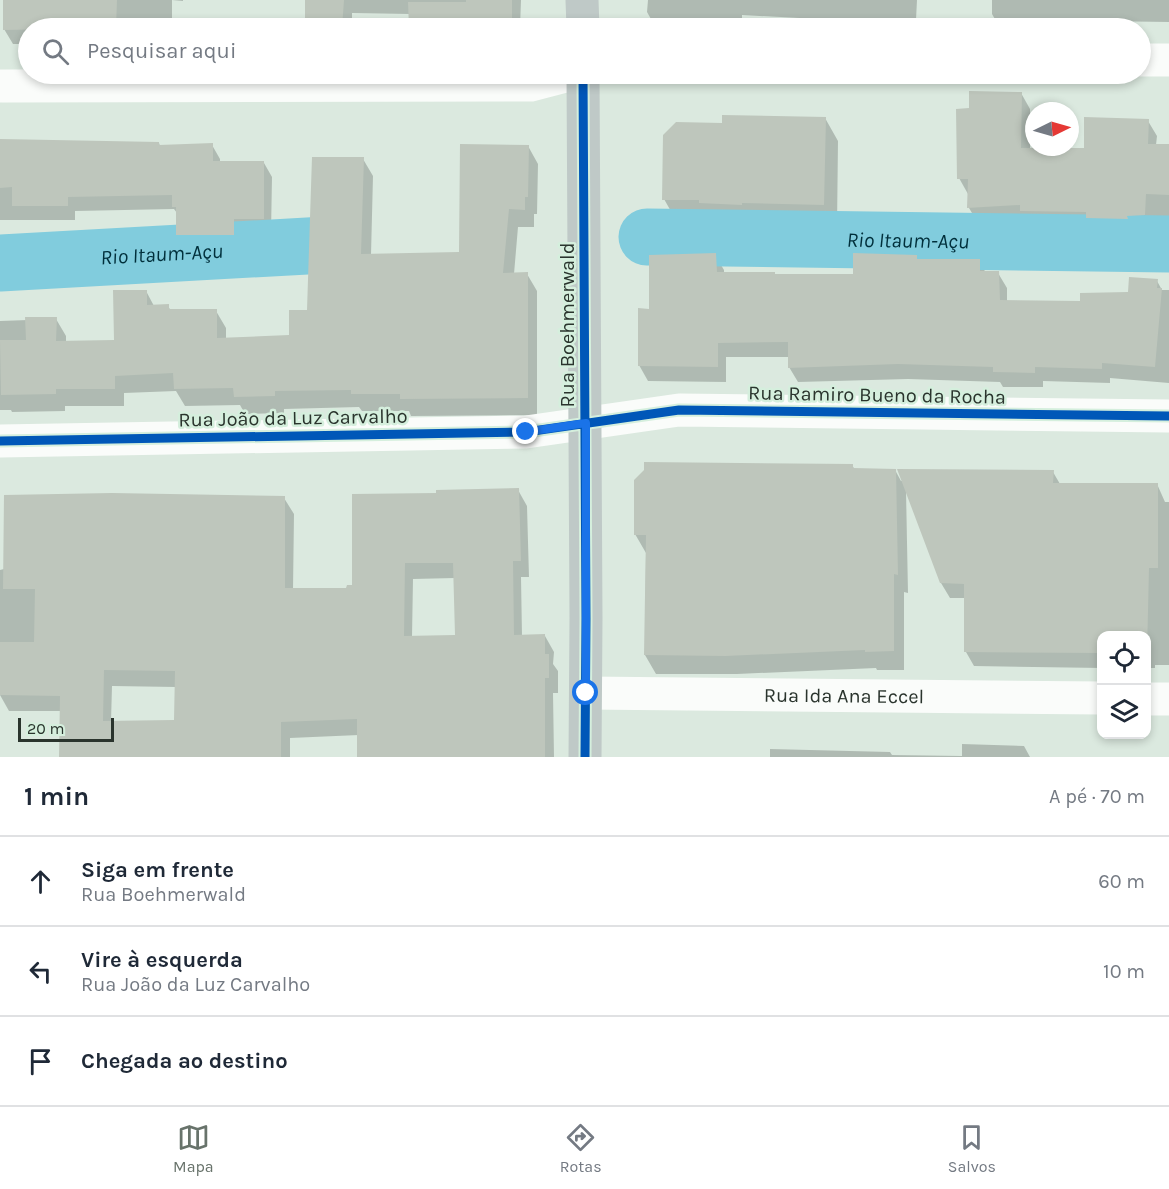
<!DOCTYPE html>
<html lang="pt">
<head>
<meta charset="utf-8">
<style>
  :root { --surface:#fff; --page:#f6f6f7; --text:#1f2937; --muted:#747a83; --line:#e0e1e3; --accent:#68736b }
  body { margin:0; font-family:Karla,sans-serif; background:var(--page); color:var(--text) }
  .controls { position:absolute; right:18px; bottom:18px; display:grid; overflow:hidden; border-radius:12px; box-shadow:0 3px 9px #0003 }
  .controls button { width:54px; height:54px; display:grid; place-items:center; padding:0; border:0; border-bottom:2px solid var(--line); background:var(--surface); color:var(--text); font:30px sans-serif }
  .compass { position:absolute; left:1025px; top:102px; width:54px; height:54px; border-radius:50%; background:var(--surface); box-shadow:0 3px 9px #0003; rotate:85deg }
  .scale { position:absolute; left:18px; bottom:15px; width:96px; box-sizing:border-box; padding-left:6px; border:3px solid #2a342d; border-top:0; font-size:16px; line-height:21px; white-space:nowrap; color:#2a342d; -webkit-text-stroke:4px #d5efdd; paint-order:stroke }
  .stop { position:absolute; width:18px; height:18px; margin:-14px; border:4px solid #1a73e8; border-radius:50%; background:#fff }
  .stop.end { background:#1a73e8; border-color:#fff; box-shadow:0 2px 6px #0008 }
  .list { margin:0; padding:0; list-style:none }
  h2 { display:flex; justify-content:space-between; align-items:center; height:78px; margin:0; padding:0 24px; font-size:26px }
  h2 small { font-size:20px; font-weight:400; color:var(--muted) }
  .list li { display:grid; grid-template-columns:39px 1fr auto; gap:18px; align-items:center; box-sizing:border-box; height:90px; padding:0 24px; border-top:2px solid var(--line) }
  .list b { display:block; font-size:22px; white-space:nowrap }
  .list p { margin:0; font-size:20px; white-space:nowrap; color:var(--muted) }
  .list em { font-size:20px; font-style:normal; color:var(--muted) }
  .icon { flex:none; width:33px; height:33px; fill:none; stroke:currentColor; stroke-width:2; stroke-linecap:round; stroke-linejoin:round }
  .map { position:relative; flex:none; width:1169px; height:757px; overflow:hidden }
  .search { position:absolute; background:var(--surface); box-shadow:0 3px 9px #0003; left:18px; right:18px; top:18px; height:66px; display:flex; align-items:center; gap:15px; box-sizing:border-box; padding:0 21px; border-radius:33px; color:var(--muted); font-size:22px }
  .sheet { height:348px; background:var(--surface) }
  nav { display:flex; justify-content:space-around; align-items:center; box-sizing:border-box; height:84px; border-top:2px solid var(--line); background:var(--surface); font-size:16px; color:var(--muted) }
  nav a { display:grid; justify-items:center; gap:3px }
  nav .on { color:var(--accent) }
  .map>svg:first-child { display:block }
  .shadow { fill:#0003; fill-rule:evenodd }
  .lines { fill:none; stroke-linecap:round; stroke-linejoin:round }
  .river { stroke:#81ccdd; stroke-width:57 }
  .building { fill:#bec6bc; fill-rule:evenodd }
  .minor { stroke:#fafcfa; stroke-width:33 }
  .major { stroke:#bfc9c7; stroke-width:33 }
  .cycleway-casing { stroke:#d5efdd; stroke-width:13 }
  .cycleway { stroke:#0057b8; stroke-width:9 }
  .route { stroke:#1a73e8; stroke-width:8 }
  .labels { text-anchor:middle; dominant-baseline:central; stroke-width:5; stroke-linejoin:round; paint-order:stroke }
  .street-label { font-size:20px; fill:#2a342d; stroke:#d5efdd }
  .water-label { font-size:21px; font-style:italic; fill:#002f3b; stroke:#d5efdd }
</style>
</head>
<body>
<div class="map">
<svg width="1169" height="757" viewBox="0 0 1169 757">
  <rect width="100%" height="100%" fill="#dbe9df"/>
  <path class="shadow" d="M4,0H183V1L172,0V28H28V44H13L4,29Z
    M307,0H521L520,28H410V14L352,13V28H306Z
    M648,0H917L916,20L839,18L838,28H828L805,27L799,18L742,15V28H656L647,12Z
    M992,0H1169V22L1099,21V28H1000L992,14Z
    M1021,93L1030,109V150H1086L1148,121L1157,136L1156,145H1169V235L1097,234L1093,227L1030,226L1027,220L978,223L969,208L968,194L959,178L971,110Z
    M825,118L838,141L837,227L755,225V227L714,226L712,222H677L664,199L723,125Z
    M0,141L159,143L160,146L212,145L220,159V163H264L272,177L271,233L241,232V249H185L177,235V213L174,209L75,211V220H0Z
    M528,146L538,164L537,214H534V227H518L514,274H527L537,291V415L411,416L409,411H362L359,407L284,409V413L245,414L240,405L185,406L176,391L124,393V406H65V411L12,412L11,410H0V321L56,319L66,336V342L116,341L146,291L154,306H168L171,311H216L226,328V339L291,336L308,312L363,159L373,176L371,255L461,254Z
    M715,255L724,270V274L775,276H855L916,256L918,261H979L986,273H998L1007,288V302H1082L1129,293L1157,281L1162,290H1169V383L1110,378V383L1043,381V387H1003L1000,382L908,379L798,382L789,367V357H726V382L648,381L639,365L650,310Z
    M852,465L855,470H895L901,481L1053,472L1060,484H1157L1165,502H1169V665H1155V668H1150V689H1146V636H1102V668L974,666L966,652V598H950L941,583L906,490L908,593L904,592V670H877L876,668L737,674H656L645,655L646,553L635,534Z
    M518,490L527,506L529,577H521L522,636H545L554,652L553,664L558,671V693H553L554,757H359V735L290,738V757H60L61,711H9L0,695V570L284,498L294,514L293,590H348L354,586L438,495ZM455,578L456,637H412L413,579ZM112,686L176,687V722H111Z
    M962,744L1024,746L1030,757H770V749L890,752L892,755L962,756Z"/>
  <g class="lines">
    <g class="river">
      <path id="s1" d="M647,237L1169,244"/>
      <path id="s2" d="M0,263L325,245"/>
    </g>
  </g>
  <path class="building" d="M3,0H117L116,28L3,30Z
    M305,0H344L342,28H305Z
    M466,0H512V28H409L408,2H466Z
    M969,91L1022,92L1021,148H1084V117L1149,119L1148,144H1169V195L1146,194L1145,215L1127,216L1128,219L1086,218V212L1020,211V205L967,208L968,179H957L956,109L969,108Z
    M722,115L826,117L824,205L742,203V205L699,203V200H662L663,135L676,122L722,123Z
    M0,139L159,142V145L213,143V161H264V219H234V235H176V207H172V195L68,197V206H12V187L0,188Z
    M460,144L529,145L528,197H525V210L509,209L503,273L528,272V398L400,399V394H351V390L275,391V396L234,397L233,388L174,389L173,373L115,376V389H56V394L1,395L0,340H26L25,317H57L56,341L114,340L113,290H147V305L169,304V309H217V338L289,335V310H307L312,157H364L361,254L459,252Z
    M716,253L717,272H775V274H853V253L917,255V259H980V271H999L1000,300L1080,301V293L1128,292L1129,277L1158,279L1157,288H1162L1155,367L1102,363V369L1035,367V373L993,372V367L898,364L788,368V342L718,343V367L638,366V308L649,309V255Z
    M644,462L853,464V468L896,469L898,575L894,574V651L865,652V650L725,656L644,655L646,535H634V480L644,470Z
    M897,469L1054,470L1053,483H1158V568H1149L1147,654L1146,636H1101V653L964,652V584L940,583Z
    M519,488L521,561H513L514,635L545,634V654H549V678H545V757H357V719L281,722V757H59L60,696L0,695V642H34L35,589H3L4,495L112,493L285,496V588H346L347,585H352V494L436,493V490ZM405,563H453L455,635L404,636ZM104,670L175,671L174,720L103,721Z"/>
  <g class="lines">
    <g class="minor">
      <path d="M1140,60H1169"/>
      <path d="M0,86L531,85L573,74"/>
      <path d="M0,441L526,432L679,410L1169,416"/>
      <path id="s3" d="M586,693L1102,698"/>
      <path d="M1146,699H1169"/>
    </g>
    <path class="major" d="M582,0L583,28
      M583,74L586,618L585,757"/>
    <defs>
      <path id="cycleway" d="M583,74L586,618L585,757
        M0,441L526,432L679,410L1169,416"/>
    </defs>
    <use href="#cycleway" class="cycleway-casing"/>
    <use href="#cycleway" class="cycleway"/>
  </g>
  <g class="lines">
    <path class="route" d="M526,432L586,423V693"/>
  </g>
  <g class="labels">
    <g class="street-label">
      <text transform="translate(567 325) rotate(-90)">Rua Boehmerwald</text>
      <text transform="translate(877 395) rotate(1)">Rua Ramiro Bueno da Rocha</text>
      <text transform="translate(293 418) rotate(-1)">Rua João da Luz Carvalho</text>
      <text stroke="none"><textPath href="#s3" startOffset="258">Rua Ida Ana Eccel</textPath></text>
    </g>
    <g class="water-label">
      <text stroke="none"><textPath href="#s1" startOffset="261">Rio Itaum-Açu</textPath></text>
      <text stroke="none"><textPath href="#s2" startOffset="162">Rio Itaum-Açu</textPath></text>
    </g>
  </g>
</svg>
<div class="controls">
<button><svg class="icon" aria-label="locate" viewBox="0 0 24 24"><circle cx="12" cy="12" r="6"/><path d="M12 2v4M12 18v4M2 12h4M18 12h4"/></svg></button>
<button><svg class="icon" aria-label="layers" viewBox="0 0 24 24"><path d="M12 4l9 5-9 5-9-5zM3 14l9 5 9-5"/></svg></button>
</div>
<svg class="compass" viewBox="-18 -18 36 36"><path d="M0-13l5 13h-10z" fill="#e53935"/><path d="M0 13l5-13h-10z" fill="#747a83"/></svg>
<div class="scale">20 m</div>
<div class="stop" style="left:586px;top:693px"></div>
<div class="stop end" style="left:526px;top:432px"></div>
<div class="search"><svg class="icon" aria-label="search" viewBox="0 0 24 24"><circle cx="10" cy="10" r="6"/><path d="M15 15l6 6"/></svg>Pesquisar aqui</div>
</div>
<section class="sheet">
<h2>1 min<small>A pé · 70 m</small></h2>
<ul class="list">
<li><svg class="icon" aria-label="ahead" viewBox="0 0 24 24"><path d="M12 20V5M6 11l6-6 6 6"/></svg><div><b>Siga em frente</b><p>Rua Boehmerwald</p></div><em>60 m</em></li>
<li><svg class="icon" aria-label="left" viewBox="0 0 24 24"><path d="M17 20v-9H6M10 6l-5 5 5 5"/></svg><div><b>Vire à esquerda</b><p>Rua João da Luz Carvalho</p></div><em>10 m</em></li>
<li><svg class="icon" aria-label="arrive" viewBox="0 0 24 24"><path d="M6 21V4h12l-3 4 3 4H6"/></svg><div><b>Chegada ao destino</b></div></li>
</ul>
</section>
<nav>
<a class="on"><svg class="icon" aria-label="map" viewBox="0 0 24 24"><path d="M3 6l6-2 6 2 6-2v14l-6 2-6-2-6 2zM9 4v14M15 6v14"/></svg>Mapa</a>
<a><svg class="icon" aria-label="directions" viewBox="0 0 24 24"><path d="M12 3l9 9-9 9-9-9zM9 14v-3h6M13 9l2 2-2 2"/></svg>Rotas</a>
<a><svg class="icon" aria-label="saved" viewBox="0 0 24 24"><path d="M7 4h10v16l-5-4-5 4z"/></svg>Salvos</a>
</nav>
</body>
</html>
